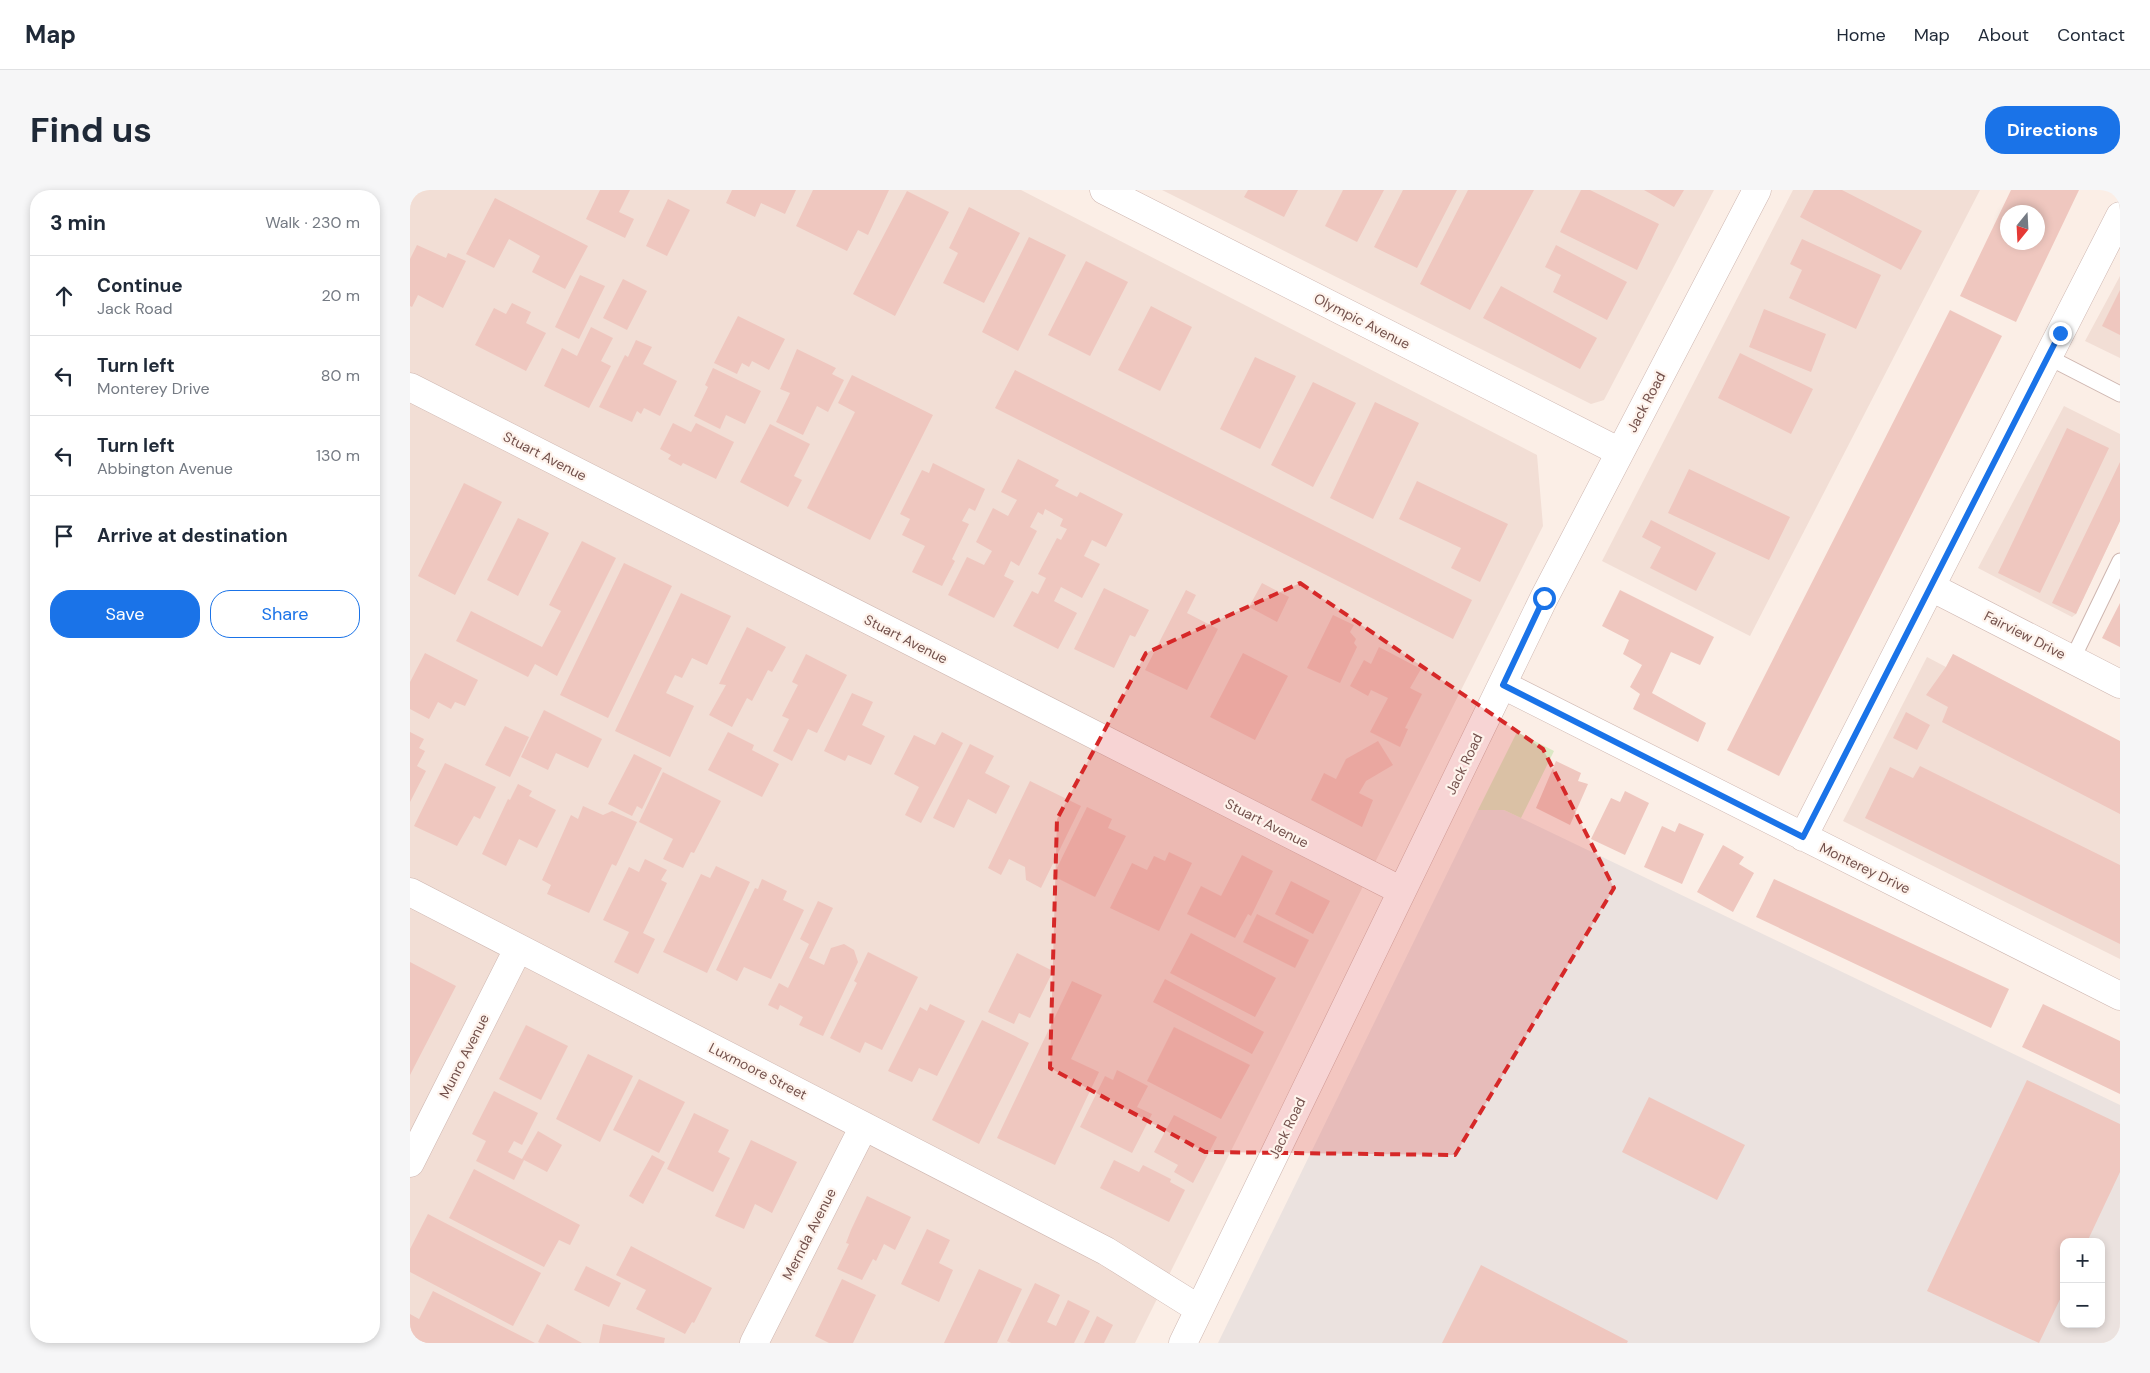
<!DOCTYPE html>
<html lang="en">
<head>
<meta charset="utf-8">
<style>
  :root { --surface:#fff; --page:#f6f6f7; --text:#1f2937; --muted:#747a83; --line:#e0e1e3; --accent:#1a73e8 }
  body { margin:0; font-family:"DM Sans",sans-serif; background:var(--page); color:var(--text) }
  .controls { position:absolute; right:15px; bottom:15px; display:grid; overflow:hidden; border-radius:10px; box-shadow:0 2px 8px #0003 }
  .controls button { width:45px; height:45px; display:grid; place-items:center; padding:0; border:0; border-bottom:1px solid var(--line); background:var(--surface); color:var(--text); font:25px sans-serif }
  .compass { position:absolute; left:1590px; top:15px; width:45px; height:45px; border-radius:50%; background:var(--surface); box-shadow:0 2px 8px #0003; rotate:198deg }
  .stop { position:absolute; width:15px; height:15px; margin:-11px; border:4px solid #1a73e8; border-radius:50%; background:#fff }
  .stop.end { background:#1a73e8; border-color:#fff; box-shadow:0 1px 5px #0008 }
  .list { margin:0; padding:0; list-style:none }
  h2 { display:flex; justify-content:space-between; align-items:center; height:65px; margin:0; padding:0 20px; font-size:21px }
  h2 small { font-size:16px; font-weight:400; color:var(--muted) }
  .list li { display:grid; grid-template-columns:32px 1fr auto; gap:15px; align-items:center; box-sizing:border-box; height:80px; padding:0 20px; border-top:1px solid var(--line) }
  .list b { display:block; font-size:19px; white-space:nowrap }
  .list p { margin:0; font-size:16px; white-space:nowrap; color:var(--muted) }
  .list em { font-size:16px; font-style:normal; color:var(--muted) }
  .actions { display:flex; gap:10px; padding:15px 20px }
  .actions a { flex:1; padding:11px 0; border:1px solid var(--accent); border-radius:20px; text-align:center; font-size:18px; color:var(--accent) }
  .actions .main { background:var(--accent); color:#fff }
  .icon { flex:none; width:28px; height:28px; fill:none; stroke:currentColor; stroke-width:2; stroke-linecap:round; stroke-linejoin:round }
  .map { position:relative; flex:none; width:1710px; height:1153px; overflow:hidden; border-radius:20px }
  header { display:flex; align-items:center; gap:30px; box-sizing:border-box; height:70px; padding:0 25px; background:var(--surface); border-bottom:1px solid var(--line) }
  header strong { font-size:24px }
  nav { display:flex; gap:28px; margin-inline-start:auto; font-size:18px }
  .intro { display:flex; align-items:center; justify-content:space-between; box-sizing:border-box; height:120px; padding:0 30px }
  h1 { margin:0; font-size:35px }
  .button { padding:12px 22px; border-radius:20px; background:var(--accent); color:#fff; font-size:18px; font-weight:700 }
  main { display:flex; gap:30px; padding:0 30px }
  aside { flex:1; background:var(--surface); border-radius:20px; box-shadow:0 2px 8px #0003 }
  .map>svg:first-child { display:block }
  .residential { fill:#f2ded5 }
  .industrial { fill:#ebe2df; fill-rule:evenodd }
  .green { fill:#dbe8c5 }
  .building { fill:#efc7bf; fill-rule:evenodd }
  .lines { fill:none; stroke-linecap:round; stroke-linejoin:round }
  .lane-casing { stroke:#ceb6b0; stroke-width:17 }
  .street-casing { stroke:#ceb6b0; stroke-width:29 }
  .lane { stroke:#fff; stroke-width:15 }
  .street { stroke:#fff; stroke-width:28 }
  .route { stroke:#1a73e8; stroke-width:6 }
  .marked { fill:#d62828; fill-opacity:0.2; stroke:#d62828; stroke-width:4; stroke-dasharray:10 6; stroke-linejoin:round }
  .labels { text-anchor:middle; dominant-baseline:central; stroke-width:4.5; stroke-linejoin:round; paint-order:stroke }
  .street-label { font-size:14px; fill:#73514c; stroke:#fef3ec }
</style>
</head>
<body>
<header>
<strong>Map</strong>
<nav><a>Home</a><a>Map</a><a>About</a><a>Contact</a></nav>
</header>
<div class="intro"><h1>Find us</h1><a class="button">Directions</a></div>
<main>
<aside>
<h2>3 min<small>Walk · 230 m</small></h2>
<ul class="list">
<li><svg class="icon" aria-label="ahead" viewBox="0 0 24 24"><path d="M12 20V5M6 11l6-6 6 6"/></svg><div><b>Continue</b><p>Jack Road</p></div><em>20 m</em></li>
<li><svg class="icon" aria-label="left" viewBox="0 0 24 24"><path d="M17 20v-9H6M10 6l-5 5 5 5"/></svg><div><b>Turn left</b><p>Monterey Drive</p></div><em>80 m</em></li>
<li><svg class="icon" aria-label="left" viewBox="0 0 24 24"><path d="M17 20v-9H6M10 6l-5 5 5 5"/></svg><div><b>Turn left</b><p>Abbington Avenue</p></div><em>130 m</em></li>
<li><svg class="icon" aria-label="arrive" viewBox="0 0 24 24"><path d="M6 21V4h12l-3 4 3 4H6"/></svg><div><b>Arrive at destination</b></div></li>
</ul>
<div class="actions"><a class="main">Save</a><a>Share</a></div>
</aside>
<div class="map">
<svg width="1710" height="1153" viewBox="0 0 1710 1153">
  <rect width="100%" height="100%" fill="#fbeee6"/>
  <path class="residential" d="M0,0H611L1127,265L1133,336L725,1153H0Z
    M752,0H1304L1194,210L1181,214Z
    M1383,0H1570L1340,446L1192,371Z
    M1710,86V168L1675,151Z
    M1654,216L1710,244V331L1666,424L1662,427L1568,378Z
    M1543,464L1710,552V769L1433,631L1517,467L1536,477Z"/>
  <path class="industrial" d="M1068,620H1094L1710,915V1153H808ZM1654,1052H1691V1134H1654Z"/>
  <path class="green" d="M1107,542L1144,561L1111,628L1094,620H1068Z"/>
  <path class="building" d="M190,0H220L209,22L224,29L215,48L176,29Z
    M322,0H386L375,24L351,13L345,27L316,13Z
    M403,0H479L458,45L448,40L437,61L386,36Z
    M838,0H888L874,27L834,7Z
    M933,0H974L947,52L915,36Z
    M993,0H1047L1007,78L964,57Z
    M1058,0H1124L1060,120L1010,94Z
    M1171,0H1180L1249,34L1227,80L1150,42Z
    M1234,0H1274L1264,17Z
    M1404,0H1432L1512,41L1491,80L1390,27Z
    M1601,0H1669L1606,132L1550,106ZM1598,22H1628V52H1598Z
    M497,1L539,22L485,126L443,104Z
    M85,8L178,56L155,99L122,82L130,66L99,49L84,78L56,64Z
    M258,9L280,20L257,66L236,56Z
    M559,17L610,43L574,113L533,93L548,63L539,58Z
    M619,47L656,65L608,161L572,142Z
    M1392,49L1471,85L1446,139L1379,108L1392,80L1380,74Z
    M7,55L36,68L38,63L56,71L33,118L8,105L2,117L0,116V69Z
    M1146,55L1217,92L1197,130L1143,102L1151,85L1135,77Z
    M676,71L718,92L680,166L638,145Z
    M170,85L195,96L169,149L145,137Z
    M213,89L237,101L217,140L193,128Z
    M1091,96L1187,148L1170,179L1073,128Z
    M1710,100V145L1692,136Z
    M102,113L121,122L116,133L136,143L116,181L65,155L84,118L96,124Z
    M741,116L782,137L750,201L708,180Z
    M1354,119L1416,144L1401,182L1339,157Z
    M1540,120L1592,146L1369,586L1317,560Z
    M328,126L375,149L359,180L342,171L339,177L332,173L327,184L304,173Z
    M181,137L203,148L191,171L201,176L179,218L134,196L152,158L167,166Z
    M226,150L242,157L233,174L267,191L250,226L234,218L231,224L227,221L222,232L189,217L215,165L218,167Z
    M387,159L426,178L422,184L434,190L418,222L407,216L393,245L366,232L380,203L370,199Z
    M1330,163L1403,199L1381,244L1308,208Z
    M845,167L886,186L850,259L810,239Z
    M303,178L351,201L335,234L316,225L310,239L284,226L298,197L295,195Z
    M605,180L1062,410L1043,449L585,218Z
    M442,185L523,225L460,350L397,318L445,222L428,213Z
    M903,192L946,213L903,297L861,275Z
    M965,212L1009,233L963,329L920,308Z
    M263,233L281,242L286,233L324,252L306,289L273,273L271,276L258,269L261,265L250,259Z
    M360,234L400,254L384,286L392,290L378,317L330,292Z
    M1657,238L1699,258L1630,403L1588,383Z
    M608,269L649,290L645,296L667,307L670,302L713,324L696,357L682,350L674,366L690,374L672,408L651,397L644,411L667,423L648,459L603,436L622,401L628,404L636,388L628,384L647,348L651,350L657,339L650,336L653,329L635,319L633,325L628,322L620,337L627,341L609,376L601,371L594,386L604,391L584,428L538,405L557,367L574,375L582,361L566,352L583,318L598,326L607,310L591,302Z
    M1710,272V331L1666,424L1642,413Z
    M523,273L575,299L565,321L559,318L552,331L559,334L542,369L545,371L532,396L502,382L515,356L492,345L500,329L490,324L512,280L519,283Z
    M1279,279L1380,327L1359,370L1258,323Z
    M1007,291L1098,334L1070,392L1041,378L1051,358L989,329Z
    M54,293L92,312L45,405L8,386Z
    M108,328L139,343L108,406L77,390Z
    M1241,330L1306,363L1286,401L1240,378L1251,357L1232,347Z
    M172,351L206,368L147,486L125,474L118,487L46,451L61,421L132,457L151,421L139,415Z
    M214,373L262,396L198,528L150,505Z
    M852,393L879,407L867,432L839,417Z
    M694,398L739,420L725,447L720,445L704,478L664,459Z
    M776,400L786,405L777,423L808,439L777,500L735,480Z
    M1210,400L1304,447L1290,475L1261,462L1242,503L1296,533L1288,552L1223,519L1230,504L1220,497L1232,475L1213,464L1219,450L1192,436Z
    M271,403L321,426L297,475L282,468L272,488L265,485L256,503L284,516L260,567L205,541Z
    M1710,413V457L1692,448Z
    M923,425L944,435L940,442L946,449L944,453L947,457L930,493L897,478Z
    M337,437L376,457L362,482L358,480L342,511L337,508L322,537L299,525L316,495L309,494Z
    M969,457L1011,479L1000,498L1012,504L995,538L998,539L990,557L960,542L978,508L961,500L958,506L940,496L954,470L961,474Z
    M15,463L68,490L55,516L45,512L41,519L28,512L19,529L0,519V492Z
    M833,463L878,486L845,550L800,527Z
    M396,464L437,485L407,543L398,539L382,571L363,561L379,529L372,526L388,495L382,492Z
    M1543,464L1710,551V624L1532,532L1538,517L1516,505L1536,477Z
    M442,503L463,512L452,535L475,546L461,575L438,565L435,571L414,561Z
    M134,520L192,549L178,578L146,563L138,580L111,567Z
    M1496,522L1520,535L1507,560L1483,548Z
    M95,536L119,547L100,587L75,575Z
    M0,542L14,549L9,558L15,561L7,576L16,581L0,612Z
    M318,542L344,555L342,560L369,574L352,607L298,580Z
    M532,542L553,553L511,633L495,625L509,597L484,584L504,545L525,555Z
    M968,551L983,575L956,591L949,603L963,610L952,637L901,610L914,583L926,589L936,569Z
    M560,554L584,566L575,583L600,596L586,624L558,609L544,638L523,628Z
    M224,564L252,578L232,619L227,616L222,626L198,614Z
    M1146,571L1171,583L1168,591L1178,594L1160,635L1126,618Z
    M35,573L86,597L70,629L64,626L47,656L4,636Z
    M1510,576L1710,675V754L1455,628L1480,577L1503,588Z
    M253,582L311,611L284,663L281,662L273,678L253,669L263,649L229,632Z
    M620,591L671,616L631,698L616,690L615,677L599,669L591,685L578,678Z
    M108,594L122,601L119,606L146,620L127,658L109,649L96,676L72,664L98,609L100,610Z
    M1215,601L1239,613L1215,665L1181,649L1201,608L1210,612Z
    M173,616L193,625L202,621L227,632L206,676L202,674L179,723L137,704L141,695L132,690L161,625L168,629Z
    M677,617L702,629L698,638L716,646L685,707L643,686Z
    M1269,633L1294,644L1272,694L1234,677L1252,636L1265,642Z
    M1313,655L1334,667L1329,674L1344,683L1323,722L1287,702Z
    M759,662L782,673L749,741L700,718L722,673L737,680L744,666L755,671Z
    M832,665L863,681L841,726L838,724L825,748L777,724L791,696L811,706Z
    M235,669L257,680L251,690L257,693L233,743L245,749L228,784L204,772L219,742L193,730L219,677L229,682Z
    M306,676L340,692L297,783L253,762L291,684L300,688Z
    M352,689L377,701L373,710L394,720L361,789L334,777L327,791L306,780L345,698L348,699Z
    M1364,689L1599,799L1581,838L1346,727Z
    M881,691L920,711L903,744L865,724Z
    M408,711L423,718L399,768L414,775L421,758L434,754L444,760L448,772L413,846L389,835L393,827L370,815L368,820L358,815L369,793L378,798L399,754L390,749Z
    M847,724L899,750L885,778L833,752Z
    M781,743L866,788L845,827L760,783Z
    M458,762L508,787L472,860L455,852L450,863L420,848L447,793L444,791Z
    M607,763L643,781L620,828L609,823L604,834L578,822Z
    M0,772L46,796L0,885Z
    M755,789L854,842L842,864L743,812Z
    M662,791L692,805L661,869L689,882L645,975L587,948Z
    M520,814L555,831L527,886L509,878L502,892L478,881L510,817L517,821Z
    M1633,814L1710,851V904L1612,857Z
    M572,830L619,853L569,954L522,930Z
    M116,835L158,856L131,910L89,889Z
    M764,837L840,875L811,929L737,891Z
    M178,864L223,886L190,952L146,929Z
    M707,880L738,896L727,917L742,924L722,963L670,937L695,886L703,890Z
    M229,889L275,912L249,963L203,940Z
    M1617,890L1710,934V982L1677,1052H1654V1101L1629,1153L1517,1101Z
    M84,901L128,923L112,955L104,951L98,962L112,969L128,941L152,955L137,982L114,970L104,990L66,971L76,951L62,944Z
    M1239,907L1335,955L1307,1010L1212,962Z
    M284,923L319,940L308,962L320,968L303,1002L257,979Z
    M764,925L807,947L783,993L764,982L768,975L744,962Z
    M341,950L387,972L362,1023L345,1014L334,1039L305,1026Z
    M242,965L255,972L233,1014L219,1006Z
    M704,970L729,982L733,975L761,989L760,992L775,1000L759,1032L690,998Z
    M64,979L170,1035L160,1055L149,1050L134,1077L39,1028Z
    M457,1006L501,1027L485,1060L474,1054L466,1071L463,1069L452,1090L427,1079L439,1054L436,1053L441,1040Z
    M18,1024L131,1083L103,1136L0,1082V1059Z
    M517,1039L540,1050L529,1073L543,1080L529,1112L491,1094Z
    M221,1056L302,1098L284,1133L282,1132L275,1144L226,1119L236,1100L206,1085Z
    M1071,1075L1218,1151L1217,1153H1032Z
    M176,1076L211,1093L199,1117L164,1100Z
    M569,1079L612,1099L587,1153H534Z
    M432,1089L466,1105L443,1153H419L405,1146Z
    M625,1093L650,1105L637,1132L646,1136L658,1110L680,1121L664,1153H601L597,1151Z
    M23,1101L125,1153H0V1124L9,1129Z
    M687,1126L703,1135L694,1153H674Z
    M137,1134L172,1153H130L128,1152Z
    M193,1134L255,1148L254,1153H189Z"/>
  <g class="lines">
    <defs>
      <path id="lane" d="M1638,167L1710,204
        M1662,470L1710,371"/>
      <path id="street" d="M694,0L1210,262
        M0,197L992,701
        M1521,397L1710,494
        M1093,495L1710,806
        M1393,647L1710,26
        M0,702L696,1061L789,1119
        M0,973L108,759
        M344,1153L454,936
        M773,1153L1134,408L1347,0"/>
    </defs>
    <use href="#lane" class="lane-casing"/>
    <use href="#street" class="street-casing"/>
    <use href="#lane" class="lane"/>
    <use href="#street" class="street"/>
  </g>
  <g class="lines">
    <path class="route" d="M1134,408L1093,495L1393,647L1650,143"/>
  </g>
  <path class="marked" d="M890,393L1133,559L1204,698L1045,965L795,962L640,878L647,629L736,463Z"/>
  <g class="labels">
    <g class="street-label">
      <text transform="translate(952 131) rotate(27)">Olympic Avenue</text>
      <text transform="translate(1236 212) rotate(-62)">Jack Road</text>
      <text transform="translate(135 266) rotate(27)">Stuart Avenue</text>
      <text transform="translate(1615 445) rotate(27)">Fairview Drive</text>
      <text transform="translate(496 449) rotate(27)">Stuart Avenue</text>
      <text transform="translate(1054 574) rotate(-64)">Jack Road</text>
      <text transform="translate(857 633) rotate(27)">Stuart Avenue</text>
      <text transform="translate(1455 678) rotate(26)">Monterey Drive</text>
      <text transform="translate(54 866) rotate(-63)">Munro Avenue</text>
      <text transform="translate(348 881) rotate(27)">Luxmoore Street</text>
      <text transform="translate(877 938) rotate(-64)">Jack Road</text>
      <text transform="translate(399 1044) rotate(-63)">Mernda Avenue</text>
    </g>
  </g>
</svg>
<div class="controls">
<button>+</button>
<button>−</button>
</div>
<svg class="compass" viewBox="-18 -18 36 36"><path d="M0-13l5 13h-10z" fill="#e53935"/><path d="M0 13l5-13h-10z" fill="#747a83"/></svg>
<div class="stop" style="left:1134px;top:408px"></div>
<div class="stop end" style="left:1650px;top:143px"></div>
</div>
</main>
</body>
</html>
